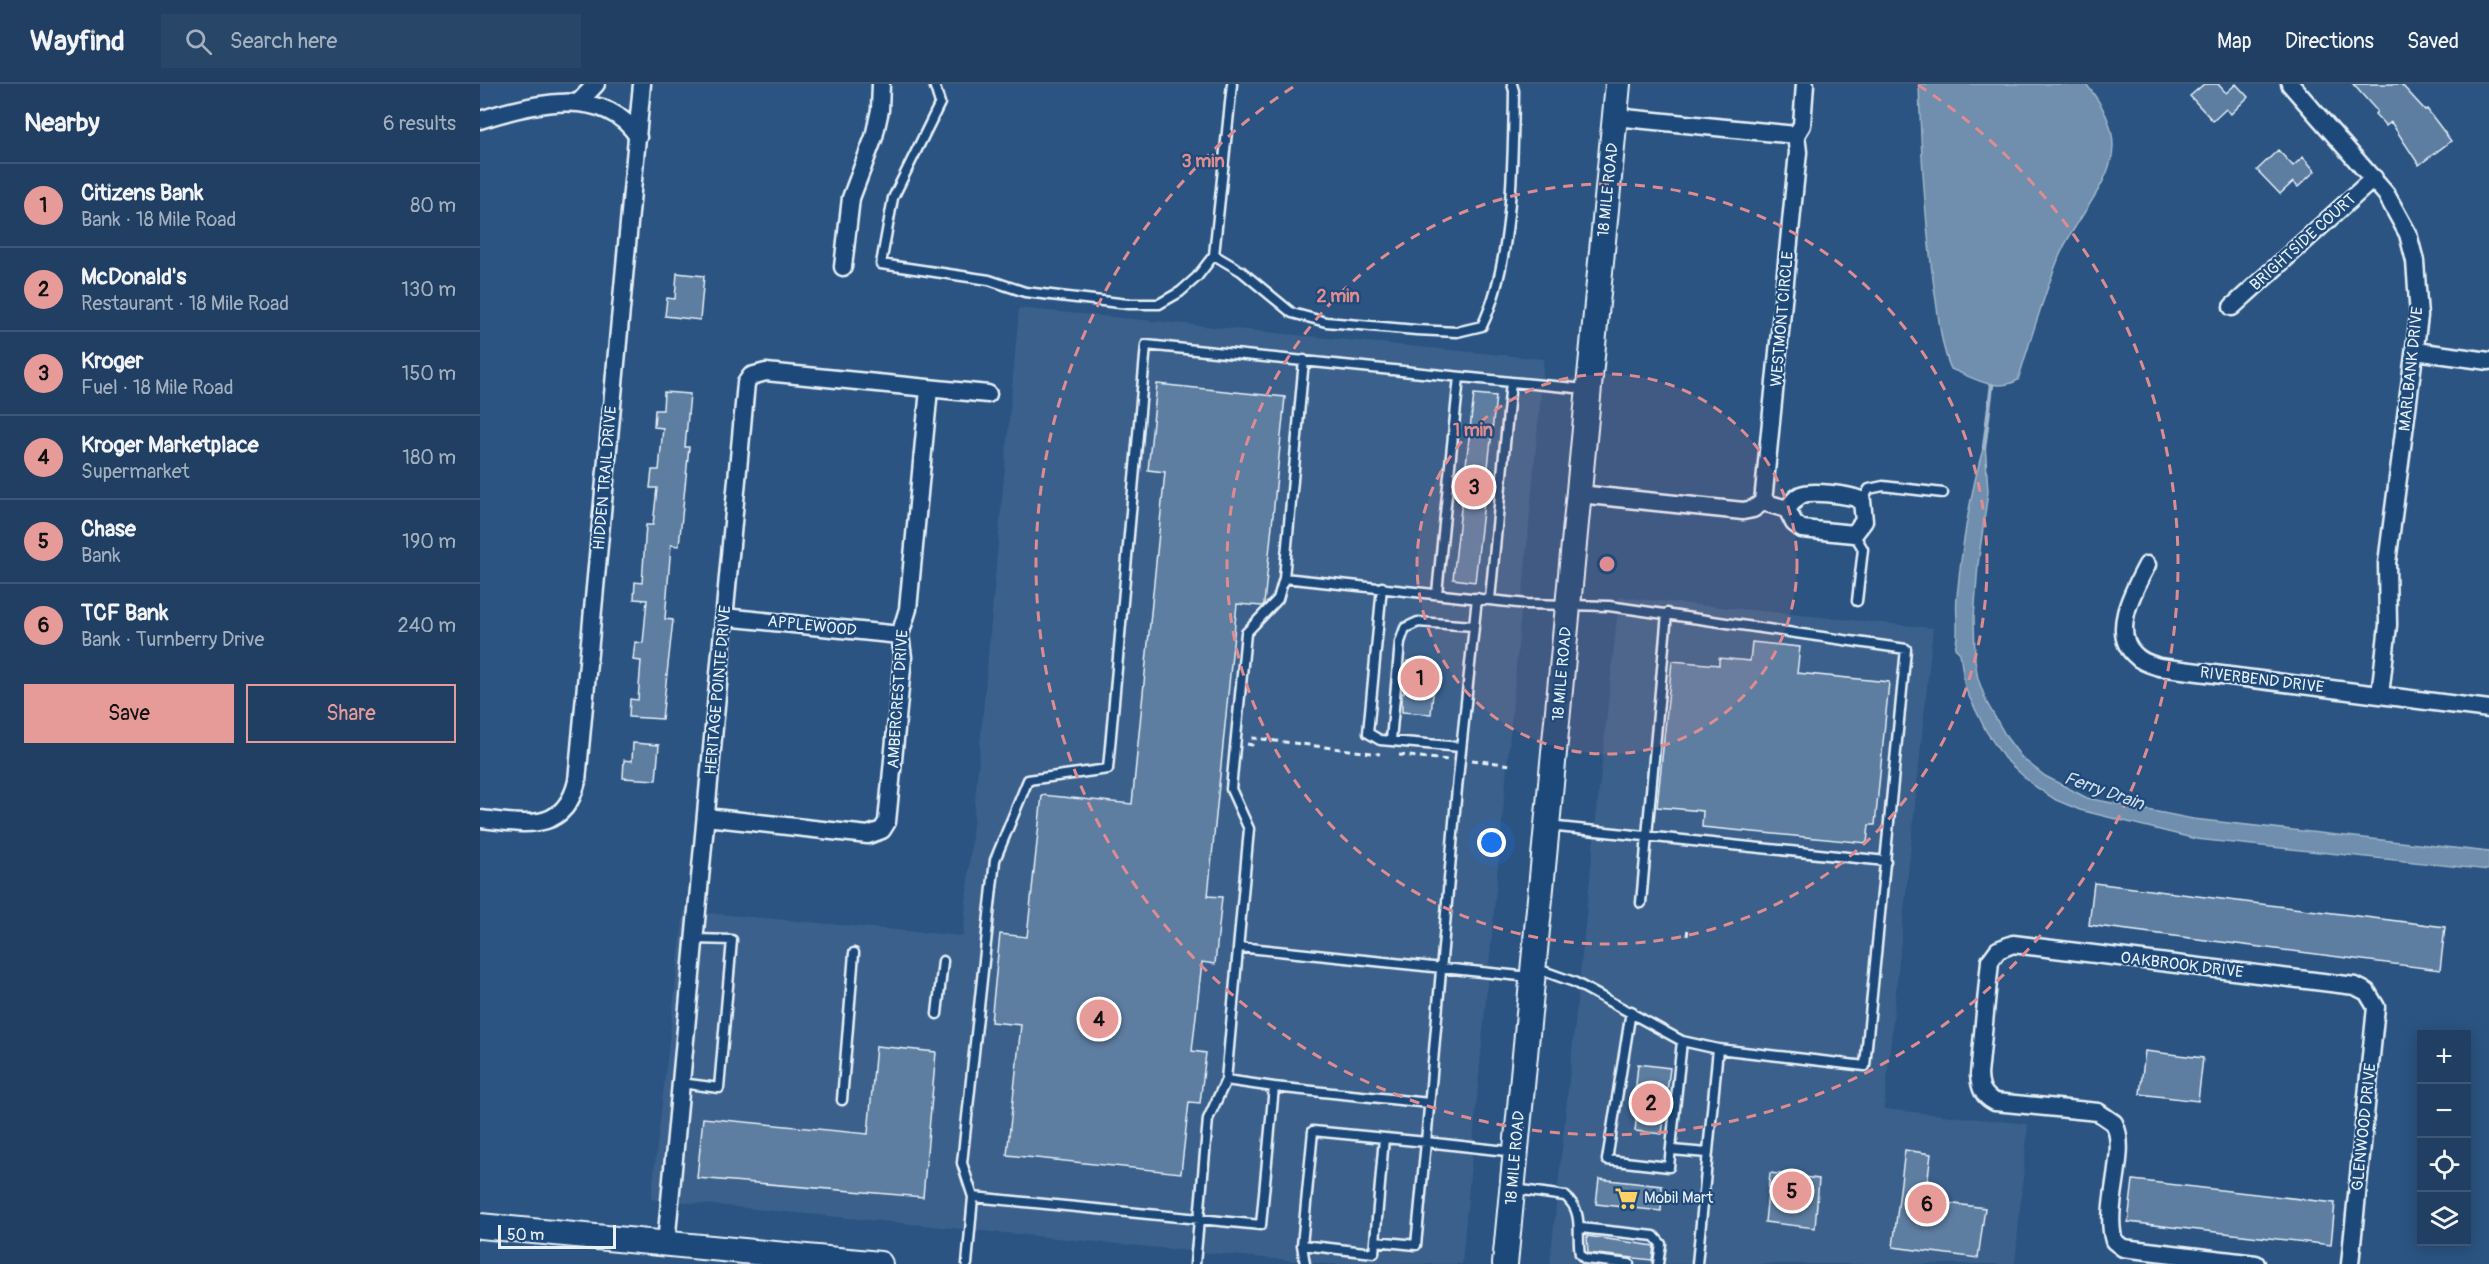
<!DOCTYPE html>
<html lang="en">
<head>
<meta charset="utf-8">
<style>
  :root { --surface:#203f62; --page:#284668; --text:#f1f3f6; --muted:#a2afbe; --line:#3d5877; --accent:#e69b98 }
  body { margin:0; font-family:Pangolin,sans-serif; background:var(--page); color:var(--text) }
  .controls { position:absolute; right:18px; bottom:18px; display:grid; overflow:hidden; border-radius:0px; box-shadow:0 3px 15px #0003 }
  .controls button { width:54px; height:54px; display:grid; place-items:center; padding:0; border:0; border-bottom:2px solid var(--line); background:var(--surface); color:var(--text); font:30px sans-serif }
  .scale { position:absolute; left:18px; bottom:15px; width:118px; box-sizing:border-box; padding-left:6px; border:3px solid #e8f1f8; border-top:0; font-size:16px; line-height:21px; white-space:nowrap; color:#e8f1f8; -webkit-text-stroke:4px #1f4a7a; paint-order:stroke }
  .you { position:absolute; left:1012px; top:759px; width:21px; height:21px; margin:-15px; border:4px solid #fff; border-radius:50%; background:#1a73e8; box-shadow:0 0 0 9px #1a73e833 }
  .badge { display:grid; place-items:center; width:39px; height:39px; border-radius:50%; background:var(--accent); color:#111; font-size:20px; font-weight:700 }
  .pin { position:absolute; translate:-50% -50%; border:3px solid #fff; box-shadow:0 2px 6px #0006 }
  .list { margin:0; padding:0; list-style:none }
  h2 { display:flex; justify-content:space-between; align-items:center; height:78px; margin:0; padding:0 24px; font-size:26px }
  h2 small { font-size:20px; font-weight:400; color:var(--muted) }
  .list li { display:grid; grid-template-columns:39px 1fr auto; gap:18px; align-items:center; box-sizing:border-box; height:84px; padding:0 24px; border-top:2px solid var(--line) }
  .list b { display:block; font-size:22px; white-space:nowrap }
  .list p { margin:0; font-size:20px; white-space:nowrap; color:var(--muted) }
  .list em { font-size:20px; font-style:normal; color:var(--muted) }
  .actions { display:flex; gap:12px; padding:18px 24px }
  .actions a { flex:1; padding:14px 0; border:2px solid var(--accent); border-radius:0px; text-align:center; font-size:21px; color:var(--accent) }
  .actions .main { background:var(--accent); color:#111 }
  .icon { flex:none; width:33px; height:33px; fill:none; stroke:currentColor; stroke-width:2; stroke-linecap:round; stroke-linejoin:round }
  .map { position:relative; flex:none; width:2009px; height:1180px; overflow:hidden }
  header { display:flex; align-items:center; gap:36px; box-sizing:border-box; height:84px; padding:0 30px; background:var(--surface); border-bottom:2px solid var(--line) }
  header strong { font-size:28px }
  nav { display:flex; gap:33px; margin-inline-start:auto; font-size:21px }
  .search { width:420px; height:54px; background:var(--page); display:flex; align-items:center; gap:15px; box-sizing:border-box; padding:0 21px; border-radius:0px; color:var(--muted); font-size:22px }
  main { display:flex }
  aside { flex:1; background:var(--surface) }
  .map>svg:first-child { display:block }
  .built { fill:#3a608b }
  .water { fill:#708ead; stroke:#a0b6cb; stroke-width:1.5 }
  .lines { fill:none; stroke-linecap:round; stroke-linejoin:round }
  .stream { stroke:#a0b6cb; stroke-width:4.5 }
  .building { fill:#5d7da1; stroke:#e8f1f8; stroke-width:1.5 }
  .lane-casing { stroke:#e8f1f8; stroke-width:13 }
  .street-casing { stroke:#e8f1f8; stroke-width:21 }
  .secondary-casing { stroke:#e8f1f8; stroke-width:28 }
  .path { stroke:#e8f1f8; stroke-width:3; stroke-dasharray:6 4.5; stroke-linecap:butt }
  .lane { stroke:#1f4a7a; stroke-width:8 }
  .street { stroke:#1f4a7a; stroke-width:16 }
  .secondary { stroke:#1f4a7a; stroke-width:24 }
  .ring { fill:none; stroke:#df8c90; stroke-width:3; stroke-dasharray:10 8 }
  .labels { text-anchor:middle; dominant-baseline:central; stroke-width:4.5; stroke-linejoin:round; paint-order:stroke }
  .street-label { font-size:16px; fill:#e8f1f8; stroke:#1f4a7a }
  .poi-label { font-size:16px; fill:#e8f1f8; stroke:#1f4a7a; text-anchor:start }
  .water-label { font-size:18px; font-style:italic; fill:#d0dde9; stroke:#1f4a7a }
  .centre { fill:#df8c90; stroke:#1f4a7a; stroke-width:3 }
  .ring-label { font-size:18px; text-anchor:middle; font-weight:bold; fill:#df8c90; stroke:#1f4a7a; stroke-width:4.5; stroke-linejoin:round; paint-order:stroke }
</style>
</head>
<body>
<header>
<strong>Wayfind</strong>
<div class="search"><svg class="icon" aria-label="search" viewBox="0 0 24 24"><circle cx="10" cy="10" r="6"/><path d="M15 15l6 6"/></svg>Search here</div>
<nav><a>Map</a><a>Directions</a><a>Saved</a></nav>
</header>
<main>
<aside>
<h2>Nearby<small>6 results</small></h2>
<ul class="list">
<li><span class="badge">1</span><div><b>Citizens Bank</b><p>Bank · 18 Mile Road</p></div><em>80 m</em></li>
<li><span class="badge">2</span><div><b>McDonald's</b><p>Restaurant · 18 Mile Road</p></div><em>130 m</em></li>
<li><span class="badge">3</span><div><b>Kroger</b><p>Fuel · 18 Mile Road</p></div><em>150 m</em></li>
<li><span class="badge">4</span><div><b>Kroger Marketplace</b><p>Supermarket</p></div><em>180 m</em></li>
<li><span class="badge">5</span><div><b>Chase</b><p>Bank</p></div><em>190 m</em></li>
<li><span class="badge">6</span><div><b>TCF Bank</b><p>Bank · Turnberry Drive</p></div><em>240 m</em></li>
</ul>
<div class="actions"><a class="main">Save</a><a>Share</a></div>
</aside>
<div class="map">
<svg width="2009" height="1180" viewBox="0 0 2009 1180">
  <rect width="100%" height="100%" fill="#2b5482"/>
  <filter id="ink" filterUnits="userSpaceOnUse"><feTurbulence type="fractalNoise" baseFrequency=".0167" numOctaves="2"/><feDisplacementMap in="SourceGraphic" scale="12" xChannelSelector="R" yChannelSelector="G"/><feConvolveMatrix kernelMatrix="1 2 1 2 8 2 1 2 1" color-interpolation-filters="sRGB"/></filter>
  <g filter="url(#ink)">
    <path class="built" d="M539,224L1064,275L982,1180H847L171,1115L204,827L483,852Z
      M1139,513L1453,544L1404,1025L1548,1040L1535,1180H1070Z"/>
    <path class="water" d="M1439,0H1606C1620,17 1633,39 1633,62C1633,98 1592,139 1579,173C1563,213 1551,255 1538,296C1515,309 1494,294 1471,285C1461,262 1459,235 1455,210C1445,140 1441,70 1439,0Z
      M1505,358L1508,408L1498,480L1494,534L1495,576L1498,595L1507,619L1527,654L1542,674L1565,692L1607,714L1713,735L2009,768V786L1716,755L1600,726L1576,716L1553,701L1524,674L1506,647L1485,604L1480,569L1475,564C1480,548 1475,530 1477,513C1482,460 1490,409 1505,358Z"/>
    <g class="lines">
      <path class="stream" d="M1504,364L1512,301"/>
    </g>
    <path class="building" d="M1724,0H1738L1746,9L1756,0L1768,13L1751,30L1746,25L1733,37L1710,12Z
      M1873,0H1921L1945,26L1947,25L1971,57L1939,81L1911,38L1906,42L1895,30L1897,27Z
      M1798,66L1813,82L1823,73L1835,87L1818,103L1813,98L1800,110L1777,86Z
      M197,189L224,192L220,236L185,232L187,214L195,215Z
      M677,300L805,313L784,520L782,522L757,520L728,812L742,813L735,880L722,878L712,967L726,969L720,1019L709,1018L701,1089L527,1071L541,941L511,938L520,850L547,853L562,711L652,720L685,388L668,386Z
      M184,308L210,310L205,363H209L199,462L191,461L185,535L193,536L182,635L149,633L150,615L158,616L161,577L153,576L155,558L163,559L167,516L154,515L155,498L162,499L166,441H173L177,404H170L172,386H179L183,344L174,343L175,326H183Z
      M994,310L1016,312L995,498L973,495Z
      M1272,558L1320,563L1317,589L1409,598L1395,741H1389L1387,759L1222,743L1223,727L1177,723L1192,577L1239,581V574L1270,577Z
      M927,577L956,580L951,630L922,628V609H924Z
      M153,659L179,661L176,696L143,694L144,676L152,677Z
      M1614,799L1965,843L1960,886L1609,841Z
      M396,962L456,968L443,1113L217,1094L223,1034L388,1050Z
      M1665,967L1723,974L1718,1017L1660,1010Z
      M1158,980L1190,984L1182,1050L1155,1047L1159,1012L1155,1011Z
      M1425,1066L1451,1070L1445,1116L1505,1124L1498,1174L1413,1163Z
      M1290,1089L1339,1095L1335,1144L1285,1138Z
      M1119,1095L1182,1102L1181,1127L1116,1120Z
      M1653,1096L1855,1119L1851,1161L1648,1138Z
      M1107,1152L1174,1162L1172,1176L1108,1169Z"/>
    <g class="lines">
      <defs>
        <path id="lane" d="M454,0L460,19L413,114L401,180L509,196L545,208L648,220H679L700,208L717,193L734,171L752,0
          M734,171L761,187L812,229L846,238L936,246L977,248L1002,242C1033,179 1033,76 1034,7L1032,0
          M1382,417L1389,405L1403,402L1463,409
          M1374,450L1383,465L1377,517
          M804,494L824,276
          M902,503L888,649L900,656L981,663
          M957,509L979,293
          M997,514L977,704L946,1058L1035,1068
          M1010,515L1031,298L1106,305
          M911,656L920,558L925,544L938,538L994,542
          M1068,742L1406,777
          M1161,819L1187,529
          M759,863L1050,893
          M1055,884L1094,898L1202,957L1238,965
          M1151,927L1127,1076L1189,1083L1202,957
          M457,930L463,877
          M746,996L794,1003
          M201,999L239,1004L252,856L215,855
          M362,1016L374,869
          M1192,1066L1227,1069
          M1035,1105L1085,1112C1105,1128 1096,1150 1100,1170L1105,1175L1149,1180
          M493,1113L482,1079L515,776L548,696L628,685L666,261L1031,298
          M1101,1144L1174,1152L1181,1160L1178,1180
          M822,1161L894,1169L904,1054
          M487,1180L493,1113L781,1141L794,1003L949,1019
          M715,1180L728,1035L746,996L769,745L751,705L766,549L798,515L804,494L1047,520L1129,522L1426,565L1385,982L1238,965L1217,1180
          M825,1180L822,1161L833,1047L946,1058L936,1161L895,1157"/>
        <path id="street" d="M1810,0L1906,110L1928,150L1935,177L1939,232L1907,479L1908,541L1900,611
          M98,19L116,0
          M1135,33L1316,51
          M0,36C50,20 124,0 158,53
          M363,183L371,114L394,53L400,26L401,0
          M1752,223L1894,94
          M1935,267L2009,277
          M1099,410L1263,427L1273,425L1283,418L1318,68L1316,51L1322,41L1325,0
          M1283,418L1307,425L1314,439L1322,445L1374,450L1384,437L1382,417C1373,411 1331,406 1321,411C1315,414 1311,420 1307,425
          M1667,481C1655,504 1630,547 1654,570C1661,578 1670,580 1679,583L2009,625
          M244,533L420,551
          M226,733L388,751L402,746L407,738L423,573L420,551L428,525L449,305
          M0,735C43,739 84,751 97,697L162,0
          M186,1160L266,299L271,292L286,288L508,310
          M1776,1180L1643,1164L1634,1157C1623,1121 1649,1068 1634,1039L1618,1028L1515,1018C1503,1012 1500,1004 1499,991L1510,877L1518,866L1533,860L1875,902L1887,908L1896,923L1870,1180"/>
        <path id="secondary" d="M0,1142L400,1180
          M1025,1180L1138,0"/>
      </defs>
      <use href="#lane" class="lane-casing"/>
      <use href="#street" class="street-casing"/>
      <use href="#secondary" class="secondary-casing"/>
      <path class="path" d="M767,660L772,661L773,654L900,670
        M919,671L969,676
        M992,676L1032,681
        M1207,852L1208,844"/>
      <use href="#lane" class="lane"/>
      <use href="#street" class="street"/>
      <use href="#secondary" class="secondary"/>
    </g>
  </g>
  <circle cx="1127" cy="480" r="190" fill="#df8c90" fill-opacity=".12"/>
  <g class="ring">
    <circle cx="1127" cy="480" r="190"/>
    <circle cx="1127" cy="480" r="380"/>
    <path d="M1438 1A571 571 0 1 1 816 1"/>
  </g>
  <defs>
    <symbol id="supermarket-bare" viewBox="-9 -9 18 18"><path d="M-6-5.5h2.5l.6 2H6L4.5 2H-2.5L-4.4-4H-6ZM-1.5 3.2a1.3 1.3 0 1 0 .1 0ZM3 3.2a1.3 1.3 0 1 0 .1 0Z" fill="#ffd166" stroke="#1f4a7a" stroke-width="2.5" paint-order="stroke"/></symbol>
  </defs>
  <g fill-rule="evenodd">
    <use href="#supermarket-bare" x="1130" y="1098" width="33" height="33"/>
  </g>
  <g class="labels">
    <g class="street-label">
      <text transform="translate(1128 106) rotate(-84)">18 MILE ROAD</text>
      <text transform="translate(1823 158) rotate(-42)">BRIGHTSIDE COURT</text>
      <text transform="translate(1302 235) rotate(-85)">WESTMONT CIRCLE</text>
      <text transform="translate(1931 285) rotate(-84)">MARLBANK DRIVE</text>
      <text transform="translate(125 394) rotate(-85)">HIDDEN TRAIL DRIVE</text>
      <text transform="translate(332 542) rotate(6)">APPLEWOOD</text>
      <text transform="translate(1082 590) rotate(-85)">18 MILE ROAD</text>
      <text transform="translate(1782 596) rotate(7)">RIVERBEND DRIVE</text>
      <text transform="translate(238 606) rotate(-85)">HERITAGE POINTE DRIVE</text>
      <text transform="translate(418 615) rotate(-86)">AMBERCREST DRIVE</text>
      <text transform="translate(1702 881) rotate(7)">OAKBROOK DRIVE</text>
      <text transform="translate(1884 1043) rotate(-84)">GLENWOOD DRIVE</text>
      <text transform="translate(1035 1074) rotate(-85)">18 MILE ROAD</text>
    </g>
    <g class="poi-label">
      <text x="1164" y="1114">Mobil Mart</text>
    </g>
    <g class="water-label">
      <text transform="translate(1624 707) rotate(19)">Ferry Drain</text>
    </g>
  </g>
  <circle cx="1127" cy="480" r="9" class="centre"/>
  <g class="ring-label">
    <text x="723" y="83">3 min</text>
    <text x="858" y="218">2 min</text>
    <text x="993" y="352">1 min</text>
  </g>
</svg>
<div class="controls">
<button>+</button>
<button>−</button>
<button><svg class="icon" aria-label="locate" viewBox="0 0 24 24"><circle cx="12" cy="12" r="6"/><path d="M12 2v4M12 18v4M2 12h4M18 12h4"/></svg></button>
<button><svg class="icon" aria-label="layers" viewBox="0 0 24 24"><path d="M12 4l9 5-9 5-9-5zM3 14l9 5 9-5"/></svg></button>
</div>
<div class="scale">50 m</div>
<div class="you"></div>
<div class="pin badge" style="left:940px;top:594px">1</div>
<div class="pin badge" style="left:1171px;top:1019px">2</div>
<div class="pin badge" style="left:994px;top:403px">3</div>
<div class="pin badge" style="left:619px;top:935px">4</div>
<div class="pin badge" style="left:1312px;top:1107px">5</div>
<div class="pin badge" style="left:1447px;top:1120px">6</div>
</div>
</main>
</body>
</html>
